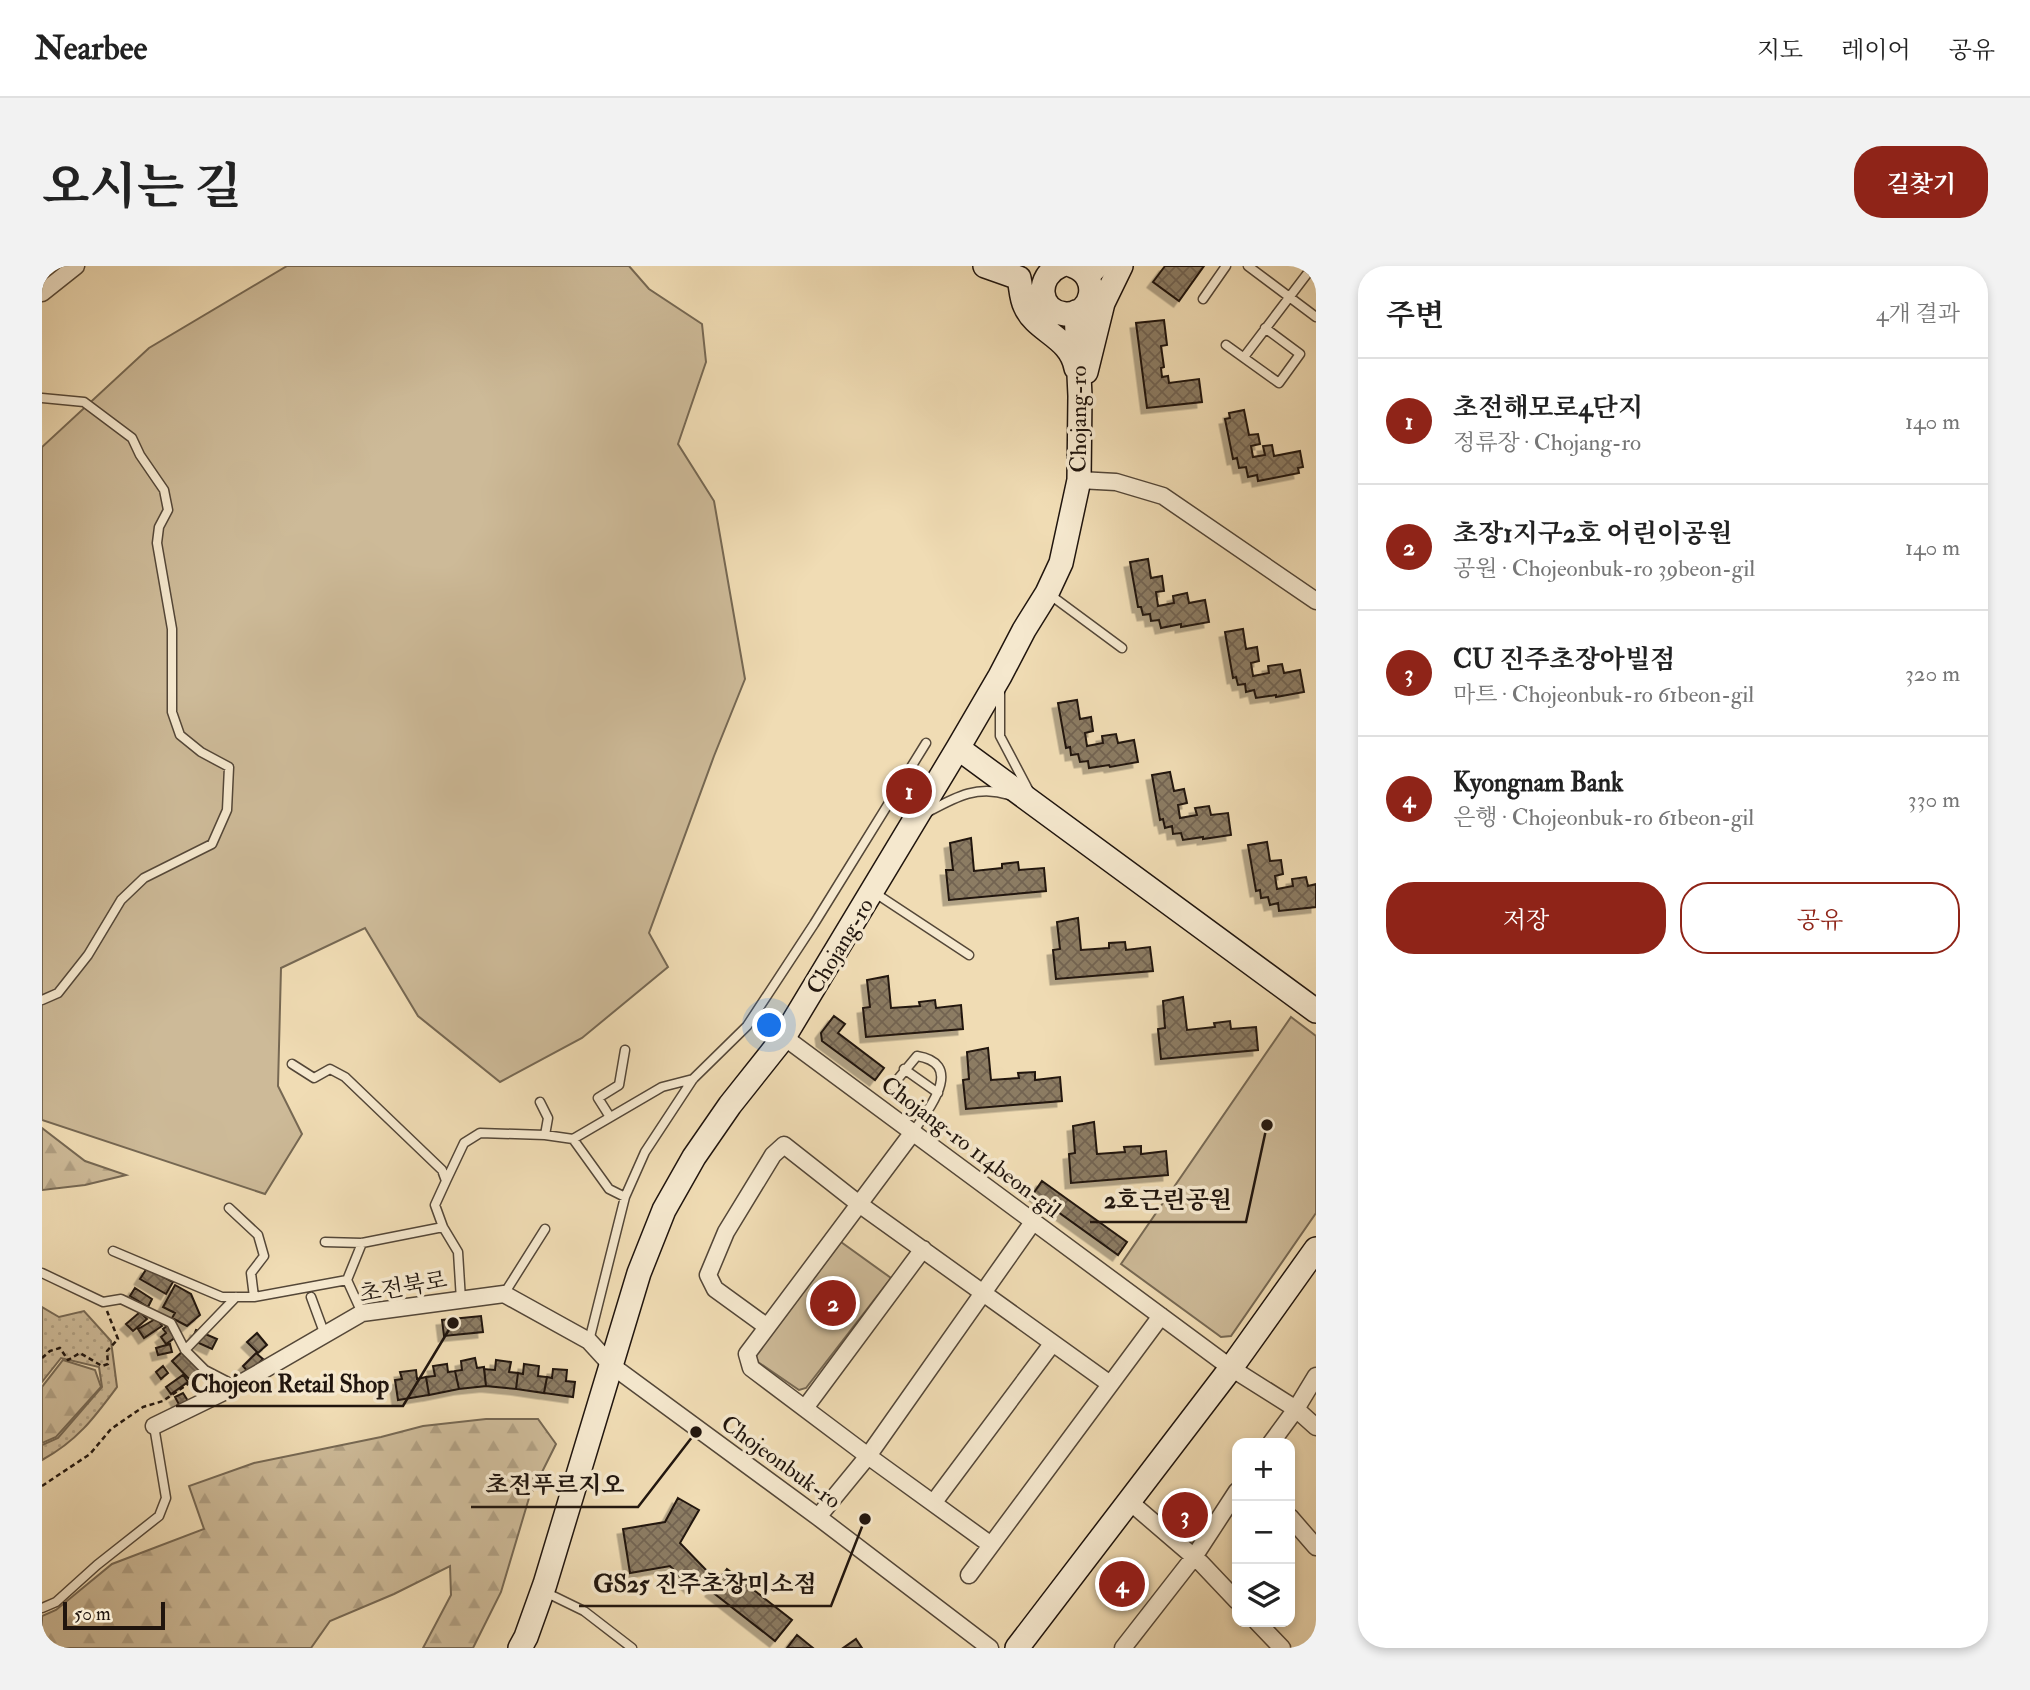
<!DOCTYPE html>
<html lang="ko">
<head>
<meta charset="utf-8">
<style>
  :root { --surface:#fff; --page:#f2f2f2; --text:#222; --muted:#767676; --line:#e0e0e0; --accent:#8f2418 }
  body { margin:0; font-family:"IM FELL Double Pica","Noto Serif KR",serif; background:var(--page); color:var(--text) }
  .controls { position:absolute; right:21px; bottom:21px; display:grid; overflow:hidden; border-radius:14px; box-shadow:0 4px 10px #0003 }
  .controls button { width:63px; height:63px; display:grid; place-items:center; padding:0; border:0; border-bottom:2px solid var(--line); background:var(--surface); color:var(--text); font:35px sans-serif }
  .scale { position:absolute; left:21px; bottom:18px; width:102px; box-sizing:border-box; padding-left:7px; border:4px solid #20150e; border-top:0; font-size:19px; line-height:24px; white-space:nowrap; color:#20150e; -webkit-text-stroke:5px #f5e8ce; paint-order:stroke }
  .you { position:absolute; left:728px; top:760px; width:24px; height:24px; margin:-18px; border:5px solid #fff; border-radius:50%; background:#1a73e8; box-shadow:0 0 0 10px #1a73e833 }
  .badge { display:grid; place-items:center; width:46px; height:46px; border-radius:50%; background:var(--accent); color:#fff; font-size:23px; font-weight:700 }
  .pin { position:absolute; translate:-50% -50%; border:4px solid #fff; box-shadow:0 2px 7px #0006 }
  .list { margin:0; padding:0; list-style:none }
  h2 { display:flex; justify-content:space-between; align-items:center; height:91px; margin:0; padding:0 28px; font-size:30px }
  h2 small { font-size:23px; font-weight:400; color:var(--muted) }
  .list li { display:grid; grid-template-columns:46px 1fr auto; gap:21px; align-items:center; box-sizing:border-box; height:126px; padding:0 28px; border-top:2px solid var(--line) }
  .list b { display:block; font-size:26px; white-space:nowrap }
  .list p { margin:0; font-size:23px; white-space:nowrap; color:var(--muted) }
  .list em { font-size:23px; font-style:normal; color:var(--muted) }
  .actions { display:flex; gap:14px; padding:21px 28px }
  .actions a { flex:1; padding:16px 0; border:2px solid var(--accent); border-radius:28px; text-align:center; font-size:24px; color:var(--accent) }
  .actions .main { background:var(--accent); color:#fff }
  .icon { flex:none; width:38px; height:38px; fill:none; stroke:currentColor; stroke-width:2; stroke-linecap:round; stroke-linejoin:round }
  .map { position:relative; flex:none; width:1274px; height:1382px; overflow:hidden; border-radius:28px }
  header { display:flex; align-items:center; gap:42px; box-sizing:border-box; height:98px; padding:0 35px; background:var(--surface); border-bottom:2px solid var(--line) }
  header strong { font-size:33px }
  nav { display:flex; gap:38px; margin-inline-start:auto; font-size:24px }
  .intro { display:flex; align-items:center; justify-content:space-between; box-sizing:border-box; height:168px; padding:0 42px }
  h1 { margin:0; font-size:49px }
  .button { padding:18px 32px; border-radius:28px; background:var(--accent); color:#fff; font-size:24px; font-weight:700 }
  main { display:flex; gap:42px; padding:0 42px }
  aside { flex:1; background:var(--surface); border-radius:28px; box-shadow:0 4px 10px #0003 }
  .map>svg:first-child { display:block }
  .forest { fill:url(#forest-firs); stroke:#766853; stroke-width:2 }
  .park { fill:#cdba98; stroke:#766853; stroke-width:2 }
  .garden { fill:url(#garden-dots); stroke:#766853; stroke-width:2 }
  .building { fill:url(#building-cross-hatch); stroke:#20150e; stroke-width:2; filter:url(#shadow) }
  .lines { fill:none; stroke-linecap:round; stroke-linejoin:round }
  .lane-casing { stroke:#544738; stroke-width:11 }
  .street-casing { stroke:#544738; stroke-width:19 }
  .secondary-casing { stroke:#20150e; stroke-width:26 }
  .path { stroke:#20150e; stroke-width:2.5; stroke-dasharray:5 3.5; stroke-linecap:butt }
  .lane { stroke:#f5e8ce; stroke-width:8 }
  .street { stroke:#f5e8ce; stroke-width:16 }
  .secondary { stroke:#f5e8ce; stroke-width:23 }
  .labels { text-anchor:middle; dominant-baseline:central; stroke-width:7; stroke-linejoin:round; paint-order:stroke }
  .street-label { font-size:23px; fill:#20150e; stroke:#f5e8ce }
  .leader { fill:none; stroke:#20150e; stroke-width:2.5 }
  .callout-dot { fill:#20150e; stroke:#f5e8ce; stroke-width:2.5 }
  .callout-label { font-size:24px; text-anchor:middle; font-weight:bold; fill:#20150e; stroke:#f5e8ce; stroke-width:7; stroke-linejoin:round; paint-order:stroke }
</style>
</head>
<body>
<header>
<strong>Nearbee</strong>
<nav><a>지도</a><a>레이어</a><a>공유</a></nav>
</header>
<div class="intro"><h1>오시는 길</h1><a class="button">길찾기</a></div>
<main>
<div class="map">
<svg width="1274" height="1382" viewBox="0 0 1274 1382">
  <defs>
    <pattern id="forest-firs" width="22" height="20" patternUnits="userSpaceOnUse" patternTransform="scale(1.75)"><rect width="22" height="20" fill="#cdba98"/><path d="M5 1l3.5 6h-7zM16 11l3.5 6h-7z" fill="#b09f82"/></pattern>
    <pattern id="garden-dots" width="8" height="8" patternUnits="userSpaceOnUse" patternTransform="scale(1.75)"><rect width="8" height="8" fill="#cdba98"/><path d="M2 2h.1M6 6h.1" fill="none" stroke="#b09f82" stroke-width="1.8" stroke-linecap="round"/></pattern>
    <pattern id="building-cross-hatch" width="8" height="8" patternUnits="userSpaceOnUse" patternTransform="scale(1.75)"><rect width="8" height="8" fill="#8c7c64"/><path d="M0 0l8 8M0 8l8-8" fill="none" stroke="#726451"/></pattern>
    <filter id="shadow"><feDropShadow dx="-5.5" dy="5.5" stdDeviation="0" flood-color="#0004"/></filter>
  </defs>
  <rect width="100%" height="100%" fill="#f0dcb4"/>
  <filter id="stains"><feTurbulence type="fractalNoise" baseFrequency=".00286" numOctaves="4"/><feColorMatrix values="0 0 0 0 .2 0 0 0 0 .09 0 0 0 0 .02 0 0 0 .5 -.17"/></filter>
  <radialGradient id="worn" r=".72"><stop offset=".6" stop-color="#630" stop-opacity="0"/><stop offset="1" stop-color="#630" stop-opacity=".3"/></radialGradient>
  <path class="forest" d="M0,862L43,895L84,909L43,919L0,924Z
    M21,1094L53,1104L59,1121L14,1171L0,1177V1121Z
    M444,1153H496L514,1178L487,1232L459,1326L431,1382H381L409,1329L408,1300L352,1328L288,1355L269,1382H0V1350L14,1344L70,1298L162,1263L147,1220L212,1197L339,1171L381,1160Z"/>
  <path class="park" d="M245,0H587L607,23L660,58L664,96L636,178L672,235L703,413L672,490L607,667L626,701L540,772L458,816L376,750L323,662L239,702L236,820L260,868L223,928L0,854V181L107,82Z
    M1249,751L1274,770V947L1189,1070L1179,1071L1079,998Z
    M799,976L849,1012L764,1122L757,1124L716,1096L714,1089Z"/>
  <path class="garden" d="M0,1041L17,1051L42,1045L69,1075L75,1121C52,1152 35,1175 0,1194V1179L16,1172L60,1121L57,1101L19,1092L0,1116Z"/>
  <path class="building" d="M1123,0H1162L1137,35L1111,16Z
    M1122,54L1125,79L1119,80L1122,101L1119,102L1120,111L1126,110L1127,117L1157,113L1160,136L1105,142L1094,57Z
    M1202,144L1207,169L1216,168L1218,178L1209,180L1211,191L1223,189L1221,180L1230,179L1232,190L1258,185L1261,201L1256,202L1257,207L1216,215L1215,209L1206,211L1204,201L1197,202L1195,192L1191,193L1183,153L1188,152L1187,147Z
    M1106,293L1109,312L1120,310L1122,325L1114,326L1116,340L1132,337L1131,330L1145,327L1147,337L1163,334L1167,356L1139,361V358L1119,362L1117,354L1109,355L1108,348L1101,349L1099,341H1096L1088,296Z
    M1201,363L1204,383L1215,381L1217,395L1209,397L1211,410L1227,407L1226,400L1240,398L1242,407L1258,404L1262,426L1234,431V429L1214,432L1212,424L1204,426L1203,418L1196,419L1194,411L1191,412L1183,366Z
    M1035,434L1038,453L1049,451L1051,465L1043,467L1045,480L1061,477L1060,470L1074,468L1076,477L1092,474L1096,496L1068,501L1067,499L1047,502L1046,495L1038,496L1036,488L1029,489L1028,481L1024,482L1016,437Z
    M1128,506L1132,525L1142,523L1145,537L1136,539L1138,552L1155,549L1153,542L1167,540L1169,549L1186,547L1189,569L1161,573V571L1141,574L1139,567L1131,568L1130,560L1123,562L1121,553L1118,554L1110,509Z
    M929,572L932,605L960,602V598L976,596L977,604L1002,602L1004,625L907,634L904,604H911L908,577Z
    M1225,576L1228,595L1239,594L1241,608L1233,610L1235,623L1251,620L1250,613L1264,611L1266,620L1274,618V641L1237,645L1236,637L1228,639L1226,631L1219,632L1218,624L1214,625L1206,579Z
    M1036,652L1039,684L1067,682V677L1083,676L1084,684L1108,681L1111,705L1014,713L1011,684L1018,683L1015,656Z
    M846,710L849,742L878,740L877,736L893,734L894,742L919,739L921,763L824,771L821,742L828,741L825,714Z
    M1141,731L1145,764L1173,761L1172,757L1188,755L1189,763L1214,761L1216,784L1119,793L1116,763L1123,762L1121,735Z
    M792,750L803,758L796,767L842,802L833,814L780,775L779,767Z
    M946,782L949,814L977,812L976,807L993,806V814L1018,811L1020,835L924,843L921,814L927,813L925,786Z
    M1052,856L1055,888L1083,886L1082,881L1099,880V888L1124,885L1126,909L1029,917L1027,888L1033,887L1031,860Z
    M1000,915L1085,976L1076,989L991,928Z
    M105,1002L131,1016L124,1028L98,1013Z
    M133,1019L149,1028L158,1049L145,1060L130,1052L133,1047L121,1041Z
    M93,1022L110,1033L106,1041L88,1030Z
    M98,1046L105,1053L91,1065L84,1058Z
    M439,1050L441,1066L402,1070L400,1054Z
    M115,1052L120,1060L102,1072L96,1063Z
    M126,1059L134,1071L124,1078L119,1071L124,1067L121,1063Z
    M154,1064L175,1073L170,1083L150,1074Z
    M215,1067L225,1079L216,1087L205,1076Z
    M128,1078L130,1086L116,1089L114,1082Z
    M141,1085L158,1103L147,1113L130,1095Z
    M214,1087L221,1093L207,1107L201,1100Z
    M433,1092L435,1102L442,1101L444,1120L417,1123L413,1105L420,1104L419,1095Z
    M454,1094L469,1096L467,1106L476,1107L474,1123L444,1120L442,1103L453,1104Z
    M405,1098L406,1106L413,1105L417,1123L387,1129L384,1111L393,1110L391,1100Z
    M482,1098L497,1100L496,1110L505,1111L502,1127L474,1123L476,1107L481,1108Z
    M121,1100L126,1107L119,1113L114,1106Z
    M511,1103L525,1104L524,1115L533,1116L531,1131L502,1127L505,1111L510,1112Z
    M374,1104L375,1113L384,1111L387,1129L356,1134L353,1114L360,1113L358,1106Z
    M141,1109L146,1116L129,1128L124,1121Z
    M141,1127L148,1138L143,1150L133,1131Z
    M636,1232L657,1244L638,1277L666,1306L649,1322L628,1300L588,1307L581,1263L623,1256Z
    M685,1303L750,1354L733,1375L669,1325Z
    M755,1369L771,1382H745Z
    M814,1373L820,1382H801Z"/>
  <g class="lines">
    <defs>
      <path id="lane" d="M1206,0L1274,51
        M1161,33L1184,0
        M1184,79L1237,117L1258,88L1223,62
        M1202,91L1271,0
        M0,132L42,136L90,172L98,189L122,224L126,244L117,261L115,277L130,363V446L138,469L159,486L187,501L185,544L170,578L102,612L79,634L46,689L16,727L0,734
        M1007,328L1080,382
        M958,426V470L987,525
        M884,547C912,532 935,518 967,529
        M833,627L927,689
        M250,798L272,812L288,803L303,811L400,904L404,915L393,939L401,961L416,986L419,1034
        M862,803L896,827
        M850,820L875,790C924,798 886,844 871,866
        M498,836L506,852L503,869
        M568,851L556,832L577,819L583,784
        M531,873L567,923L583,931
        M404,915L422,877L438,867L503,869L531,873L620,821L651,813
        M187,942L216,969L222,990L209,1007L212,1031
        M283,976L320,977L401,961
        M71,985L180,1031H212L305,1014L320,1047
        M0,1007L61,1036L79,1033L129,1057L143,1084L163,1104L194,1120
        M305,1014L320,977
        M462,1028L503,963
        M269,1031L283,1069
        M547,1075L583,931L603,886L651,813L705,760L772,658L884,477
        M143,1084L194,1031
        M503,1326L542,1345L590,1382
        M0,1342L14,1336L55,1299L117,1250L124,1232L112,1160"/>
      <path id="street" d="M1047,13L1060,0
        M0,27L34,0
        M1037,214L1074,216L1121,230L1274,335
        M742,771L1189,1102L1254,1143L1274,1161
        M871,866L705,1088L709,1102L826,1190L949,1279
        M724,1060L673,1023L666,1009L684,966L731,889L742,879L817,938L1068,1118
        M763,1142L881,983
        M112,1160L194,1120L320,1047L462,1028L547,1075L569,1099L776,1251L948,1382
        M1229,1177L1254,1143L1274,1110
        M892,1236L1010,1078
        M1088,1236L1159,1297L1195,1335
        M776,1251L826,1190L991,956
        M1248,1251L1274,1281
        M927,1309L1119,1050
        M1215,1356L1240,1382
        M1081,1382L1152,1291L1195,1225"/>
      <path id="secondary" d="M943,0L977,12C979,21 979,32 983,40C994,66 1028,70 1034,102
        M1018,0C994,10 995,45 1023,48C1052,50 1059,10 1031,0
        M1044,106L1061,37L1079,0
        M916,482L1274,745
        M478,1382L484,1371L503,1318L597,1007L622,944L652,891L688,839L742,771L916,482L958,410L982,364L1005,327L1019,297L1037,214L1038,130L1034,46
        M975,1382L1189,1102L1274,983"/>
    </defs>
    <use href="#lane" class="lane-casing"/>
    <use href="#street" class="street-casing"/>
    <use href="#secondary" class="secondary-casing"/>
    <path class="path" d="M0,1092L8,1085L18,1082L26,1094L38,1087L60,1100L66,1098L65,1085L76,1073L65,1045
      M0,1220L48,1188L69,1163L101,1141L121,1135L156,1111"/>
    <use href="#lane" class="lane"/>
    <use href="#street" class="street"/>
    <use href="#secondary" class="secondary"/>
  </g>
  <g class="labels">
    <g class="street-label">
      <text transform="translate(1036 153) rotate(-90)">Chojang-ro</text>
      <text transform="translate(798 680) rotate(-59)">Chojang-ro</text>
      <text transform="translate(929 881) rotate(37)">Chojang-ro 114beon-gil</text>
      <text transform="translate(361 1021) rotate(-10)">초전북로</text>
      <text transform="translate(739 1196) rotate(36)">Chojeonbuk-ro</text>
    </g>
  </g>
  <path class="leader" d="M1225 859L1204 956H1048M411 1057L361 1140H134M654 1166L596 1241H429M823 1253L789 1340H537"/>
  <g class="callout-dot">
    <circle cx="1225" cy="859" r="7"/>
    <circle cx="411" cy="1057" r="7"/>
    <circle cx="654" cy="1166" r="7"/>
    <circle cx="823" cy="1253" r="7"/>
  </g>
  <g class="callout-label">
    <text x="1126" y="942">2호근린공원</text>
    <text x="248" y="1126">Chojeon Retail Shop</text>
    <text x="513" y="1227">초전푸르지오</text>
    <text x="663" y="1326">GS25 진주초장미소점</text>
  </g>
  <rect width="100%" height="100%" filter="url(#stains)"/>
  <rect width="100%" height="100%" fill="url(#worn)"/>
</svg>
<div class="controls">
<button>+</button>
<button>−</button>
<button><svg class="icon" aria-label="layers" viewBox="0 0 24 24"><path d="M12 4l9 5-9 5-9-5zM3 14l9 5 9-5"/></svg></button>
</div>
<div class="scale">50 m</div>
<div class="you"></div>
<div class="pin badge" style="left:867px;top:525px">1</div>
<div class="pin badge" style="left:791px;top:1037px">2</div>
<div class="pin badge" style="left:1143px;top:1249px">3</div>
<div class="pin badge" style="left:1080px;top:1318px">4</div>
</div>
<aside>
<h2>주변<small>4개 결과</small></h2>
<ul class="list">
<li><span class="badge">1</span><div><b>초전해모로4단지</b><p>정류장 · Chojang-ro</p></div><em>140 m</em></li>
<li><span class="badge">2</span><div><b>초장1지구2호 어린이공원</b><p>공원 · Chojeonbuk-ro 39beon-gil</p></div><em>140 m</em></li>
<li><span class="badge">3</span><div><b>CU 진주초장아빌점</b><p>마트 · Chojeonbuk-ro 61beon-gil</p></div><em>320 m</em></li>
<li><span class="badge">4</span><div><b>Kyongnam Bank</b><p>은행 · Chojeonbuk-ro 61beon-gil</p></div><em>330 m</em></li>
</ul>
<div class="actions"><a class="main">저장</a><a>공유</a></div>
</aside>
</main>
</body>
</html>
